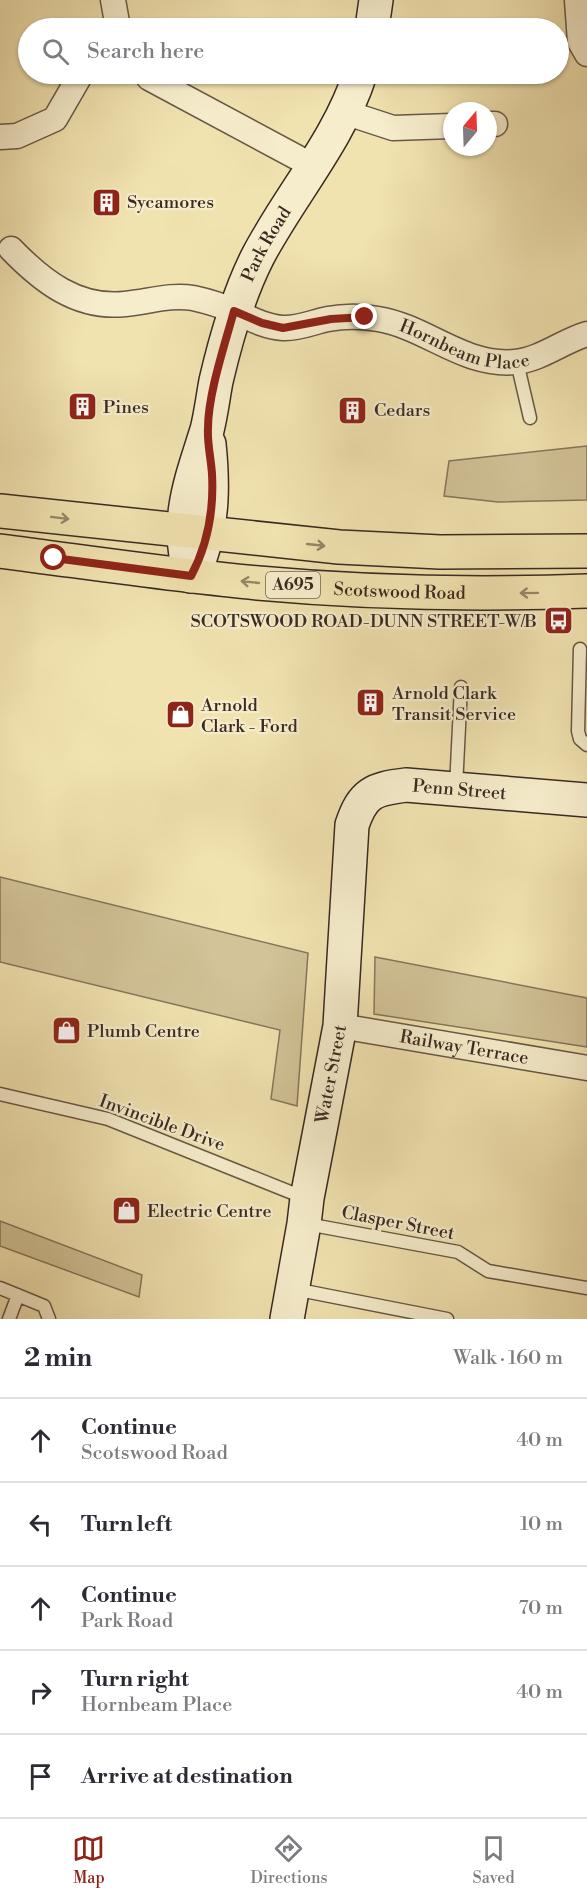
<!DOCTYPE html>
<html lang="en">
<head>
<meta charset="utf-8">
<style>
  :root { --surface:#fff; --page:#f2f2f3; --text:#2b2b33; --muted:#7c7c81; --line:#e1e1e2; --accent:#8f2418 }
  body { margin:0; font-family:"Libre Bodoni",serif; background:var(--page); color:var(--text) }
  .compass { position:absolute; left:443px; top:102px; width:54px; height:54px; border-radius:50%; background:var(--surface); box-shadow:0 2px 4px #0004; rotate:19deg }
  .stop { position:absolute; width:18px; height:18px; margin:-14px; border:4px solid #8f2418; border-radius:50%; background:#fff }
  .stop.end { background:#8f2418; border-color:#fff; box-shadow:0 2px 6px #0008 }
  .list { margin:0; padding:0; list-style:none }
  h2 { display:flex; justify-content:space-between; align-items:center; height:78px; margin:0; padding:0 24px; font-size:26px }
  h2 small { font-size:20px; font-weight:400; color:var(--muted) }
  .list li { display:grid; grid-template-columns:39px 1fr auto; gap:18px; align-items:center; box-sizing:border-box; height:84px; padding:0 24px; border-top:2px solid var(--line) }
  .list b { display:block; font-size:22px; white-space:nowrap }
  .list p { margin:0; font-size:20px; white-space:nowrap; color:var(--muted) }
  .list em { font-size:20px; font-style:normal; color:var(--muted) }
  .icon { flex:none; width:33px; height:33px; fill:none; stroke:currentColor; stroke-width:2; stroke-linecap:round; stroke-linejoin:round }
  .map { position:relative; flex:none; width:587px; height:1319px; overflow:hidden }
  .search { position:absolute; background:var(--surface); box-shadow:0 2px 4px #0004; left:18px; right:18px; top:18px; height:66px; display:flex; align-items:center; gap:15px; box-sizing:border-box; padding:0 21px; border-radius:33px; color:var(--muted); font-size:22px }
  .sheet { height:498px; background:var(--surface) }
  nav { display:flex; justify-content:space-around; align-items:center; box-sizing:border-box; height:84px; border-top:2px solid var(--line); background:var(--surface); font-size:16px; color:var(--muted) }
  nav a { display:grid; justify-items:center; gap:3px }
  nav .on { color:var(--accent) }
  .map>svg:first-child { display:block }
  .green { fill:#d2c398; stroke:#86765d; stroke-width:1.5 }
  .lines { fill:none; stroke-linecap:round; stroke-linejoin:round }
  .lane-casing { stroke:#685846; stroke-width:15 }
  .street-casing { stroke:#685846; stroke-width:27 }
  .secondary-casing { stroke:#3a2922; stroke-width:36 }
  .primary-casing { stroke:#3a2922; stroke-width:36 }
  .lane { stroke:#f6edcc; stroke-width:12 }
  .street { stroke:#f6edcc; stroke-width:24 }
  .secondary { stroke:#f6edcc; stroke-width:33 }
  .primary { stroke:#f1e3b0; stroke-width:33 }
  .oneway { stroke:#968669 }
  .route { stroke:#8f2418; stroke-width:8 }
  .labels { text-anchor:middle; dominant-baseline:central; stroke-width:4.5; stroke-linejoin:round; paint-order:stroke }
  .shield { fill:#f6edcc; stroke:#726455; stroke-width:1.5 }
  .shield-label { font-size:16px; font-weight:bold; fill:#3a2922 }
  .poi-label { font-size:18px; fill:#3a2922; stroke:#f6edcc; text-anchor:start }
  .street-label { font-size:18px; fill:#3a2922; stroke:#f6edcc }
</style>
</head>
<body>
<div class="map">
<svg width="587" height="1319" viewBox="0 0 587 1319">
  <rect width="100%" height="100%" fill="#f1e3b0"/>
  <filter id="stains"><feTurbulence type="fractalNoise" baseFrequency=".00333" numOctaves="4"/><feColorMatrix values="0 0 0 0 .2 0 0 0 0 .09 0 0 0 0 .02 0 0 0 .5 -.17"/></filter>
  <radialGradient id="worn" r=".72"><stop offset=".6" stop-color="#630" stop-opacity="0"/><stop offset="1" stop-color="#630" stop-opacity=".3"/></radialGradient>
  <path class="green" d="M587,446V500L498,502L444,496L449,461Z
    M0,877L308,953L297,1106L271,1099L280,1030L0,962Z
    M375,957L587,998V1047L374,1014Z
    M0,1221L142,1275L139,1297L0,1246Z"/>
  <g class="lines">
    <defs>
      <path id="lane" d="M517,362L530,418
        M580,649L578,731L580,739L587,745
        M456,787L461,687
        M0,1094L108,1119L305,1198
        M307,1224L458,1252L488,1271L587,1288
        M0,1288L44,1306L49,1319
        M294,1289L447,1319
        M9,1319L18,1295"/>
      <g id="street">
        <path d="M113,0L118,28"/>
        <path d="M577,0L580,42L587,54"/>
        <path d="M146,74L149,78L313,166"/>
        <path d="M344,112L393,128L452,126"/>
        <path d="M488,124H495"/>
        <path d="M0,137L17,136L55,119L81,74"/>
        <path id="s1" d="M11,249C42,281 77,309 125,304C148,302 170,294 193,298C207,301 223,306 236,312C251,319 266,327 283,328C298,329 313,322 328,319C344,316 361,316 378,319C427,327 464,367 515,362C540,360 563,341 587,334"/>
        <path id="s2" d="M340,1026L587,1068"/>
      </g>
      <g id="secondary">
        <path d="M372,28L376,0"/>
        <path d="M200,558C213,521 213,483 209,444"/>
        <path id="s3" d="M191,576C174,522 191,481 207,430C211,414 213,397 216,381C226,338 238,295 258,256C290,195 339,140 360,74"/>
        <path id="s4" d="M287,1319L304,1224L307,1198L340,1026L352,825C363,793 373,789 406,785L587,800"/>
      </g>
      <g id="primary">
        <path d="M0,511L339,547L440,552L587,551"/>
        <path id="s5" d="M0,551C86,562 172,575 258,583C368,593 477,595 587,591"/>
      </g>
    </defs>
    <use href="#lane" class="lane-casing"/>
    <use href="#street" class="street-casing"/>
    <use href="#secondary" class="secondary-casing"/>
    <use href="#primary" class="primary-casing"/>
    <use href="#lane" class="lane"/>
    <use href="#street" class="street"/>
    <use href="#secondary" class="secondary"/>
    <use href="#primary" class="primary"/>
  </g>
  <defs><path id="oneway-shaft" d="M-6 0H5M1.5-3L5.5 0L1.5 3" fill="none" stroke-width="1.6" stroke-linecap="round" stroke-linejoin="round" transform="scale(1.5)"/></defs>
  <g class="oneway">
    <use href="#oneway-shaft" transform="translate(60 518) rotate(7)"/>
    <use href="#oneway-shaft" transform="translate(316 545) rotate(6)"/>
    <use href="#oneway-shaft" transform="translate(250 582) rotate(-174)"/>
    <use href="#oneway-shaft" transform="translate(529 593) rotate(179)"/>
  </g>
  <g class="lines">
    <path class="route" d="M54,558L191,576C208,544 214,510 212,474C211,458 207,443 208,428C208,394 225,344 234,311L262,323L283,328L331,319L365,317"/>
  </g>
  <defs>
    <symbol id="building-square" viewBox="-11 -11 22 22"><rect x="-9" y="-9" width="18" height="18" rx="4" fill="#8f2418" stroke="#f6edcc"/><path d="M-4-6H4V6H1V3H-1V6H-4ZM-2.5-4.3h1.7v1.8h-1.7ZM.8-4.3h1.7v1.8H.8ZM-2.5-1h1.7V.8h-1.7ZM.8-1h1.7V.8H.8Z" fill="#fff"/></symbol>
    <symbol id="bus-square" viewBox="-11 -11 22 22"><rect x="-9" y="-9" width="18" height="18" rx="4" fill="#8f2418" stroke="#f6edcc"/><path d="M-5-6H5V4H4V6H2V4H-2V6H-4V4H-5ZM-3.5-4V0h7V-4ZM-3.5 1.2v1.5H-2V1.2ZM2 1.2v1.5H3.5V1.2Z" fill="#fff"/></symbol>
    <symbol id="shop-square" viewBox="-11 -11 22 22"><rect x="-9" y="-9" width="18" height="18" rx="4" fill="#8f2418" stroke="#f6edcc"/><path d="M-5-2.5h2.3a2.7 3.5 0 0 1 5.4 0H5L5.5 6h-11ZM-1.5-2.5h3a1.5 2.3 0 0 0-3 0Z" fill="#fff"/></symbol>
  </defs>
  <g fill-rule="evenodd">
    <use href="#building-square" x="90" y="186" width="33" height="33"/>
    <use href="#building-square" x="66" y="390" width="33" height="33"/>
    <use href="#building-square" x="336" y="394" width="33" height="33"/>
    <use href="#bus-square" x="542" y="604" width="33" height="33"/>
    <use href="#building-square" x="354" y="686" width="33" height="33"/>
    <use href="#shop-square" x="164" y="698" width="33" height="33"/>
    <use href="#shop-square" x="50" y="1014" width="33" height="33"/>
    <use href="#shop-square" x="110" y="1194" width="33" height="33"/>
  </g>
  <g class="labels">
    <rect class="shield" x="266" y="572" width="54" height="26" rx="4.5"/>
    <g class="shield-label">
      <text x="293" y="585">A695</text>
    </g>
    <g class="poi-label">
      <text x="127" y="202">Sycamores</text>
      <text x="103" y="407">Pines</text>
      <text x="374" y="410">Cedars</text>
      <text x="537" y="621" text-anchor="end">SCOTSWOOD ROAD-DUNN STREET-W/B</text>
      <text x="392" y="693">Arnold Clark<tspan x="392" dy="21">Transit Service</tspan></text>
      <text x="201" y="705">Arnold<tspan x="201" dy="21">Clark - Ford</tspan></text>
      <text x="87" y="1031">Plumb Centre</text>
      <text x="147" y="1211">Electric Centre</text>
    </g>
    <g class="street-label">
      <text stroke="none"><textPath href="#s3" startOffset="346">Park Road</textPath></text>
      <text stroke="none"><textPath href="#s1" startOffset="483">Hornbeam Place</textPath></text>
      <text stroke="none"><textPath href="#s5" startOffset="402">Scotswood Road</textPath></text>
      <text stroke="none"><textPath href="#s4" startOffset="626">Penn Street</textPath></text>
      <text stroke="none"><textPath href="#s2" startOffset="126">Railway Terrace</textPath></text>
      <text stroke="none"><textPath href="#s4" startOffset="249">Water Street</textPath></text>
      <text transform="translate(162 1123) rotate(20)">Invincible Drive</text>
      <text transform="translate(398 1223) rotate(11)">Clasper Street</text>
    </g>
  </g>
  <rect width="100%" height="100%" filter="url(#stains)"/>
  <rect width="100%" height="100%" fill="url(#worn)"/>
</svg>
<svg class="compass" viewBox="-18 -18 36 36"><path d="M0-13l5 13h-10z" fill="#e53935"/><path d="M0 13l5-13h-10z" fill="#7c7c81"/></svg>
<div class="stop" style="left:54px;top:558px"></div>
<div class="stop end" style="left:365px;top:317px"></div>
<div class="search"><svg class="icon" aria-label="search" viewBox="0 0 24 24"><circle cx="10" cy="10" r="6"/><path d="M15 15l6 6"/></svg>Search here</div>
</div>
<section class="sheet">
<h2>2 min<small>Walk · 160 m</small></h2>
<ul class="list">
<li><svg class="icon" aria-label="ahead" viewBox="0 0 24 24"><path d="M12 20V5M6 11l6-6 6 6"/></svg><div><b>Continue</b><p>Scotswood Road</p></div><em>40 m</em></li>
<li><svg class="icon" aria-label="left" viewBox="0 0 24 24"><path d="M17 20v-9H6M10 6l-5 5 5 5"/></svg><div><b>Turn left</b></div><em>10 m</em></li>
<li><svg class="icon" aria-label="ahead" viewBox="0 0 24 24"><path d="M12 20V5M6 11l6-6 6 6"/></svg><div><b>Continue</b><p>Park Road</p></div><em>70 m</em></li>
<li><svg class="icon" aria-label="right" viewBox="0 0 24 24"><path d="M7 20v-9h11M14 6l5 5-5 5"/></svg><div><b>Turn right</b><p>Hornbeam Place</p></div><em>40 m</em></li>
<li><svg class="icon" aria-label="arrive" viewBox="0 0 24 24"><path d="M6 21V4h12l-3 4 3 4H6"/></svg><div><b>Arrive at destination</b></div></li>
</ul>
</section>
<nav>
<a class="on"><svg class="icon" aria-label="map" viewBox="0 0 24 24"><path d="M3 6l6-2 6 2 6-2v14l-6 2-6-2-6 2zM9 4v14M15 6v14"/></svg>Map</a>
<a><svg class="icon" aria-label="directions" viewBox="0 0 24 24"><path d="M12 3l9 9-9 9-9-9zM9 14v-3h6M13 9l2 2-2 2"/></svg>Directions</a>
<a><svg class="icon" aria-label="saved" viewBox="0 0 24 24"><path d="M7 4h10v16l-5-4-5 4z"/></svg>Saved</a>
</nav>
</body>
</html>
